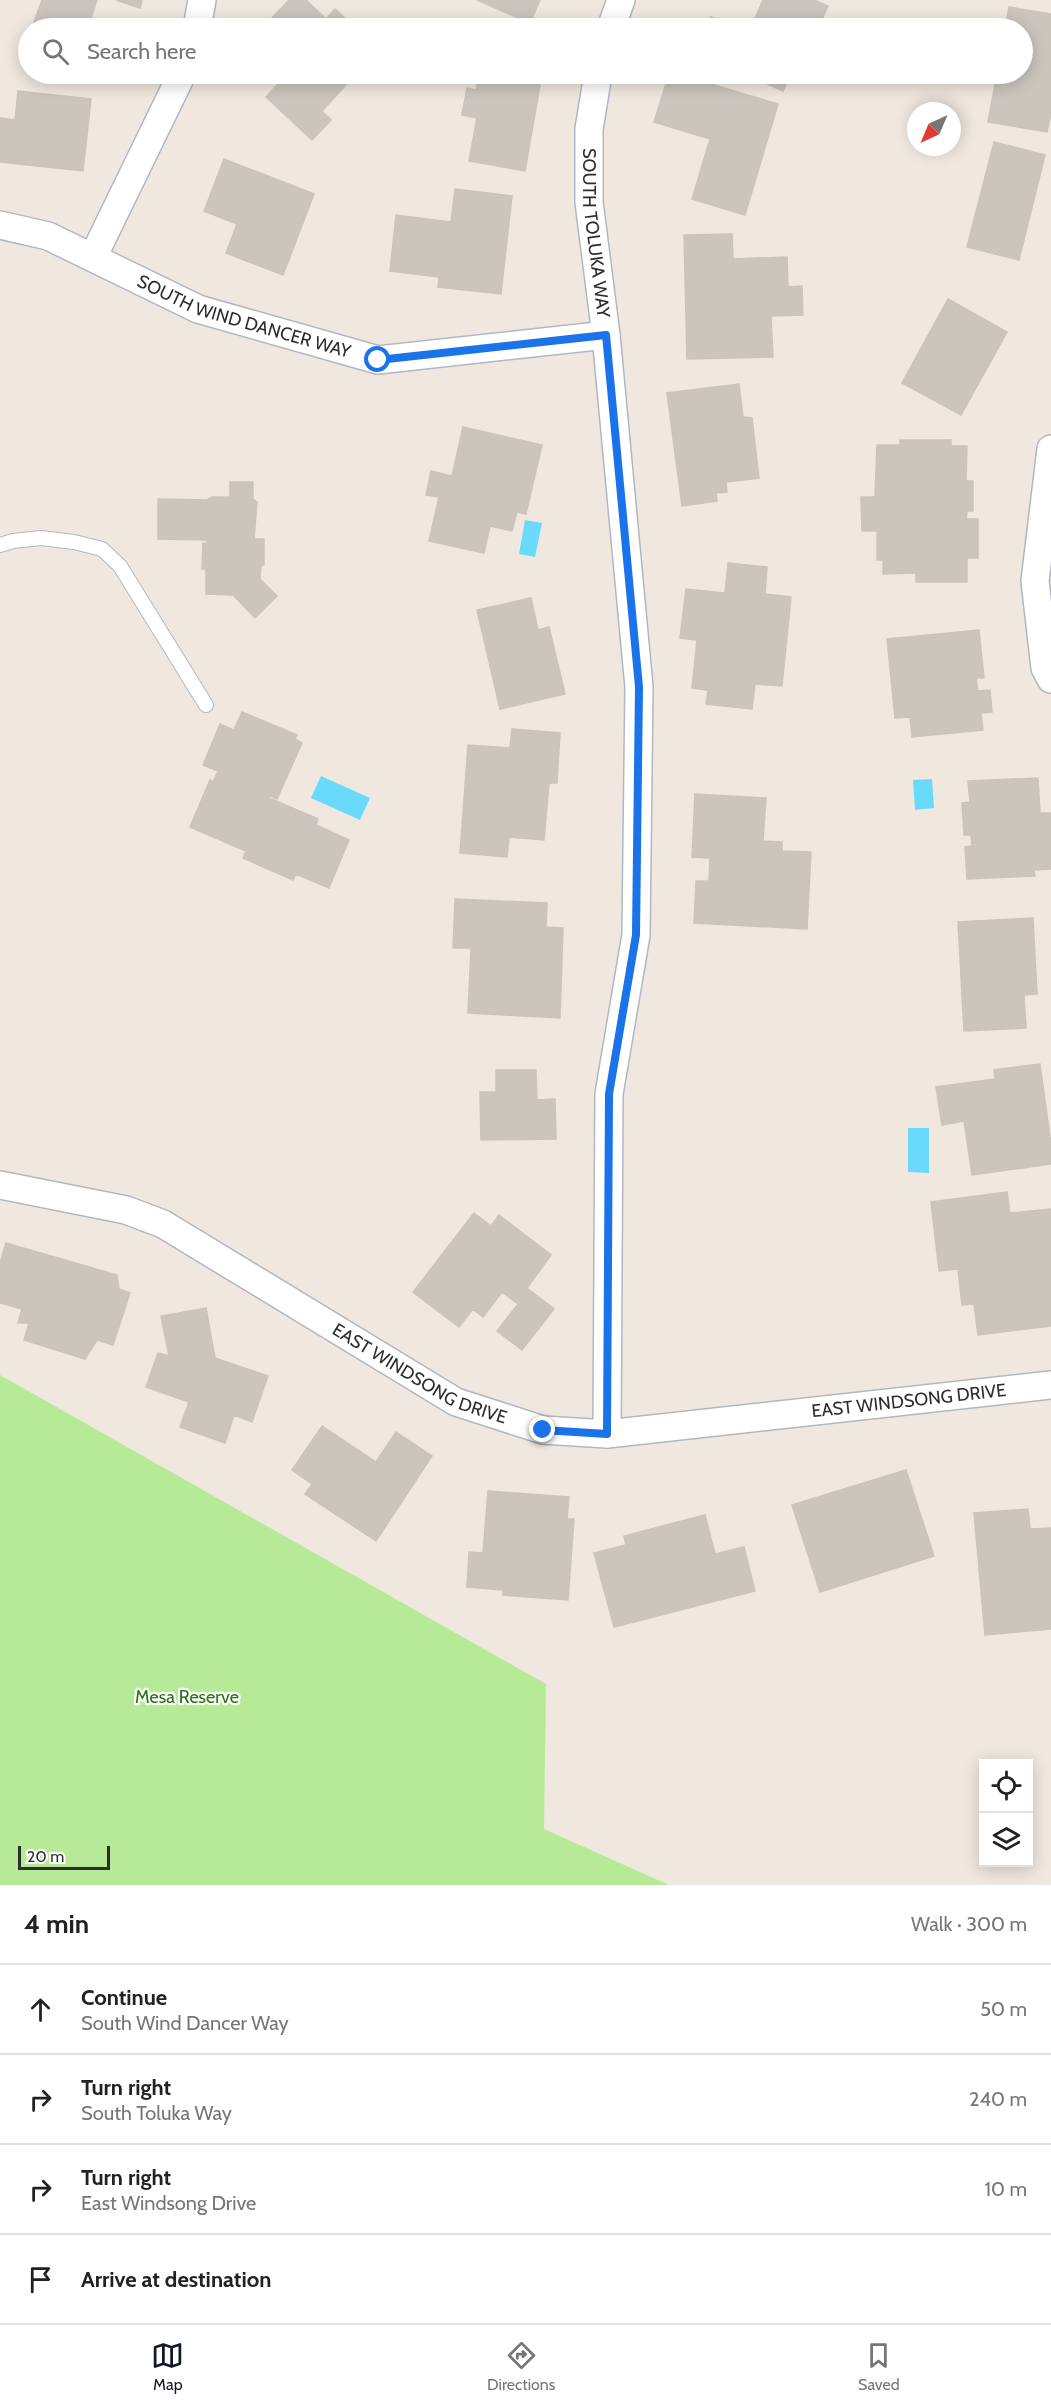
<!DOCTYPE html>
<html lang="en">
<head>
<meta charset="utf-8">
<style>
  :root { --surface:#fff; --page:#f2f2f2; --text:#222; --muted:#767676; --line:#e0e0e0; --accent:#111827 }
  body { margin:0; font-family:Cabin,sans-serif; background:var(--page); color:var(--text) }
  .controls { position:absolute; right:18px; bottom:18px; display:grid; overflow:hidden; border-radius:0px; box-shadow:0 3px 15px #0003 }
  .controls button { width:54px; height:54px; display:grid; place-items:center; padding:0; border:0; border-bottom:2px solid var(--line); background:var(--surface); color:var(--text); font:30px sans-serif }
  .compass { position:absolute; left:907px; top:102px; width:54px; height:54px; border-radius:50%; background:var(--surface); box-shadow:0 3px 15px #0003; rotate:224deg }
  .scale { position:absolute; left:18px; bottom:15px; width:92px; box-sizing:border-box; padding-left:6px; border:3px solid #2d2d2d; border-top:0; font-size:16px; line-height:21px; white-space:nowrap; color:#2d2d2d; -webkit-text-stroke:4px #fff; paint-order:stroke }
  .stop { position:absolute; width:18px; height:18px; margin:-14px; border:4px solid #1a73e8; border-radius:50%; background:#fff }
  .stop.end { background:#1a73e8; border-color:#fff; box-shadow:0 2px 6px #0008 }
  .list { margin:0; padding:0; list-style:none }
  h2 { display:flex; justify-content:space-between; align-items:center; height:78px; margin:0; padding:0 24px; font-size:26px }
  h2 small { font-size:20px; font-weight:400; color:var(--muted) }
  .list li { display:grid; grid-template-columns:39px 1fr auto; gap:18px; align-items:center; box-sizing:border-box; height:90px; padding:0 24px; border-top:2px solid var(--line) }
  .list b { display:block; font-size:22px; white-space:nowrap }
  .list p { margin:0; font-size:20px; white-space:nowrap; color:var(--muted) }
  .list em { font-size:20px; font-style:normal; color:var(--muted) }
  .icon { flex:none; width:33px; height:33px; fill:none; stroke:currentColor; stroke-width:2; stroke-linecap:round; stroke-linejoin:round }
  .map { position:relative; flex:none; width:1051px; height:1885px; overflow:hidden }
  .search { position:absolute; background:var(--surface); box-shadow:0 3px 15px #0003; left:18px; right:18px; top:18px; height:66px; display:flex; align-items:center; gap:15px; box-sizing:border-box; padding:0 21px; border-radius:33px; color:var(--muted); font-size:22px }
  .sheet { height:438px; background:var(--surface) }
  nav { display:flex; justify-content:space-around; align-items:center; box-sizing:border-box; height:84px; border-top:2px solid var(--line); background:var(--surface); font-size:16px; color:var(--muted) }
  nav a { display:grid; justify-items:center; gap:3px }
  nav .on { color:var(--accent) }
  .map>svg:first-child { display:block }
  .green { fill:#b7ea97 }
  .water { fill:#6adafa }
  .building { fill:#cbc5be; stroke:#ccc4b8; stroke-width:1.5 }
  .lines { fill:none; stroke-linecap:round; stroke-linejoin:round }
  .lane-casing { stroke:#b3b6c2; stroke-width:16 }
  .street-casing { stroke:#b3b6c2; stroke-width:30 }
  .lane { stroke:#fff; stroke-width:14 }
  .street { stroke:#fff; stroke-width:27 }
  .route { stroke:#1a73e8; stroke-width:8 }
  .labels { text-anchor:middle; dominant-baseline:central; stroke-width:4.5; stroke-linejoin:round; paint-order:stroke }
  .street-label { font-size:18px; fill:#2d2d2d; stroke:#fff }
  .park-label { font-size:18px; fill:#2c7314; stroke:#fff }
</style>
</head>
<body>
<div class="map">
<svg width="1051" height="1885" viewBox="0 0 1051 1885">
  <rect width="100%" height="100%" fill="#f0e8df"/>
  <path class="green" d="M0,1375L546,1684L544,1829L669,1885H0Z"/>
  <path class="water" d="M525,520L542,523L535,557L519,554Z
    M321,776L370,798L360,820L311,798Z
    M932,779L934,808L915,810L913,780Z
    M908,1128H929V1173L908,1172Z"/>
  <path class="building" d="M42,0H97L88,28H32Z
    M116,0H142L140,8Z
    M289,0H306L326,19L335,9L356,28H283L272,18Z
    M477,0H540L530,23Z
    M763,0H814L828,6L818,28H751Z
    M1009,7L1051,14V113L1047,132L988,122L997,74H1022V28H1005Z
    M711,17L739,28H706Z
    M287,74H356L322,111L331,120L312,140L266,97Z
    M479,74H542L525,171L469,161L477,118L462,115L467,88L476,90Z
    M669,74H677L778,104L745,215L692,199L710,139L654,122Z
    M745,74H791L783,91Z
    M18,91L91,99L83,171L0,162V118L15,120Z
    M994,142L1045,155L1019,260L967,247Z
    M224,159L314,194L283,275L226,253L237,224L204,211Z
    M455,189L512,196L501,294L438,287L439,277L390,271L396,215L451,222Z
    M732,234L733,259L787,257L788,287L802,286L803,315L771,316L773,357L687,359L684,235Z
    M948,299L1007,332L961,415L902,383Z
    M739,384L743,417L752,418L759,478L726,482L727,492L716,493L717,501L682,506L667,393Z
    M463,427L542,445L526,514L517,512L512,531L490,526L484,553L429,541L439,497L426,495L431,471L452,476Z
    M900,440H951V446H967L966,481H973V511H967L966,519H978V558H967V582H916V573L883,574V560H877V531H862L861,497H875L877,445H900Z
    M230,482H253V499L257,502L254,539H264V565H261L260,579L277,596L255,618L233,595L206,594V569H202L203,543L207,544V540L158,539V499L207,500L212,497H230Z
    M728,563L767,567L765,594L791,597L782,686L755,684L752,709L706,704L708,690L692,688L697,640L680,638L686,589L725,593Z
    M531,598L538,630L549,627L565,694L500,709L477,610Z
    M979,630L984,678H976L978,691L990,690L992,712L981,713L983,730L912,737L910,717L895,718L887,639Z
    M242,712L297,735L295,739L302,743L277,799L270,796L269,798L318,819L316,825L349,840L329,888L296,874L293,880L243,858L246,851L190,827L210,780L213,782L218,771L203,765L220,724L234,730Z
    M512,729L560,733L557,783H549L544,840L509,837L507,857L460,853L468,745L510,748Z
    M1038,778L1040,813H1051V869L1034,870L1035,876L967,879L965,847L972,846L971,835H964L962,803L970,802L968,781Z
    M695,794L766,798L763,841L782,842V851L811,852L807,929L694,923L696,881H709L710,858L692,857Z
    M455,899L547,903L546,927L563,928L560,1018L468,1013L471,948H453Z
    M1033,918L1037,994L1024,995L1026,1028L964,1031L958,922Z
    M1040,1064L1051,1144V1164L972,1175L964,1121L942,1125L936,1087L995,1079L994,1070Z
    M496,1070H536L537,1100L555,1099L556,1139L481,1140L480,1092H496Z
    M1007,1192L1010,1213L1051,1209V1326L978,1335L974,1304L962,1305L958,1269L939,1271L931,1202Z
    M474,1213L491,1226L499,1215L551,1255L527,1288L554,1309L522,1350L497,1331L518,1304L502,1292L483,1317L473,1309L459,1327L413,1292Z
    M6,1243L117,1275L119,1289L130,1293L113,1345L97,1340L85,1359L24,1340L29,1323H18L22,1309L0,1303V1263Z
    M206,1308L215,1358L268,1376L252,1422L234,1415L225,1443L180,1427L189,1402L146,1387L158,1353L169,1356L161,1316Z
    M322,1426L376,1462L396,1432L432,1456L376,1541L305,1494L312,1484L292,1470Z
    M906,1470L934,1556L820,1592L792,1505Z
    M488,1491L569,1497L567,1519H574L568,1600L503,1595V1590L467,1587L469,1552L483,1553Z
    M1028,1509L1030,1529L1051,1528V1629L985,1635L974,1513Z
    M705,1515L715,1554L744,1547L755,1591L614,1627L594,1553L626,1545L624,1536Z"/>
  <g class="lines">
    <defs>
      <path id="lane" d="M0,545L13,541L41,538L74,542L102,549L120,566L206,705"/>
      <g id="street">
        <path d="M197,28L202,0"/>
        <path d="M611,28L621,0"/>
        <path id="s1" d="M598,74L589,129V202L606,335L639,687L636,935L609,1094L607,1434"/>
        <path id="s2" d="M0,225L48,236L198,309L378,360L606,335"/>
        <path d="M93,257L182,74"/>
        <path d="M1051,449L1035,581L1045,668L1051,679"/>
        <path id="s3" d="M0,1185L126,1210L163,1224L456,1402L543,1430L607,1434L1051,1385"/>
      </g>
    </defs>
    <use href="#lane" class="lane-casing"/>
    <use href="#street" class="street-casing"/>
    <use href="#lane" class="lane"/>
    <use href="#street" class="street"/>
  </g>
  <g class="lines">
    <path class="route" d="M378,360L606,335L639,687L636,935L609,1094L607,1434L543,1430"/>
  </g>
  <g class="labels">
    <g class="street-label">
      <text stroke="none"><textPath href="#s1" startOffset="160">SOUTH TOLUKA WAY</textPath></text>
      <text stroke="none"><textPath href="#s2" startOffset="262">SOUTH WIND DANCER WAY</textPath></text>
      <text stroke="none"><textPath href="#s3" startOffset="466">EAST WINDSONG DRIVE</textPath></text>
      <text stroke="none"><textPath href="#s3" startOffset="970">EAST WINDSONG DRIVE</textPath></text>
    </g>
    <g class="park-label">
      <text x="187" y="1697">Mesa Reserve</text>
    </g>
  </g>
</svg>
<div class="controls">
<button><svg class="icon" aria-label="locate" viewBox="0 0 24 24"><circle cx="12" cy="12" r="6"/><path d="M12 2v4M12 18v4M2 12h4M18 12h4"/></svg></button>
<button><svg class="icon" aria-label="layers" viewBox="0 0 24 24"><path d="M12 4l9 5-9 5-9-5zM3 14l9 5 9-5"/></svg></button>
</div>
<svg class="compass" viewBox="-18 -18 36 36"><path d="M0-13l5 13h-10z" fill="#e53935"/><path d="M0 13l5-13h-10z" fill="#767676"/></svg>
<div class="scale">20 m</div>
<div class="stop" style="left:378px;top:360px"></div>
<div class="stop end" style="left:543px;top:1430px"></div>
<div class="search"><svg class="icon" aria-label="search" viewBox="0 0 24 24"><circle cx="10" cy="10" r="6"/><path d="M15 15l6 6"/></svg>Search here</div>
</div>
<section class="sheet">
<h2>4 min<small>Walk · 300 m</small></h2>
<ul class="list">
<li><svg class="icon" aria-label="ahead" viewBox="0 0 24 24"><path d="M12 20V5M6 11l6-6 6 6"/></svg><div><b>Continue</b><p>South Wind Dancer Way</p></div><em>50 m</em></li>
<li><svg class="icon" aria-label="right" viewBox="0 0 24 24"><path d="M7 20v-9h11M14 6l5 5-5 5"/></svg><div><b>Turn right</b><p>South Toluka Way</p></div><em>240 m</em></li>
<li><svg class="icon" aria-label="right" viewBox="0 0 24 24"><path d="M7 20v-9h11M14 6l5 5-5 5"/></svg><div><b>Turn right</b><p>East Windsong Drive</p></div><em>10 m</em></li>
<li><svg class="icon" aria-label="arrive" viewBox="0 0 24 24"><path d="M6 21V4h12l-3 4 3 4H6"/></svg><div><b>Arrive at destination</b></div></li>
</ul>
</section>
<nav>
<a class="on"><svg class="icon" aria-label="map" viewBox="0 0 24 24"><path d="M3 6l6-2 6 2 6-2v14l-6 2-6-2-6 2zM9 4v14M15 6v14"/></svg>Map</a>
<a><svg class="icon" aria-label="directions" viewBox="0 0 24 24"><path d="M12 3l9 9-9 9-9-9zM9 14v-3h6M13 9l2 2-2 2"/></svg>Directions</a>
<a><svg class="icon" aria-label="saved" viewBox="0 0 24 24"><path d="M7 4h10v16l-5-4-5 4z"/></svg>Saved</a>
</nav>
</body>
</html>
